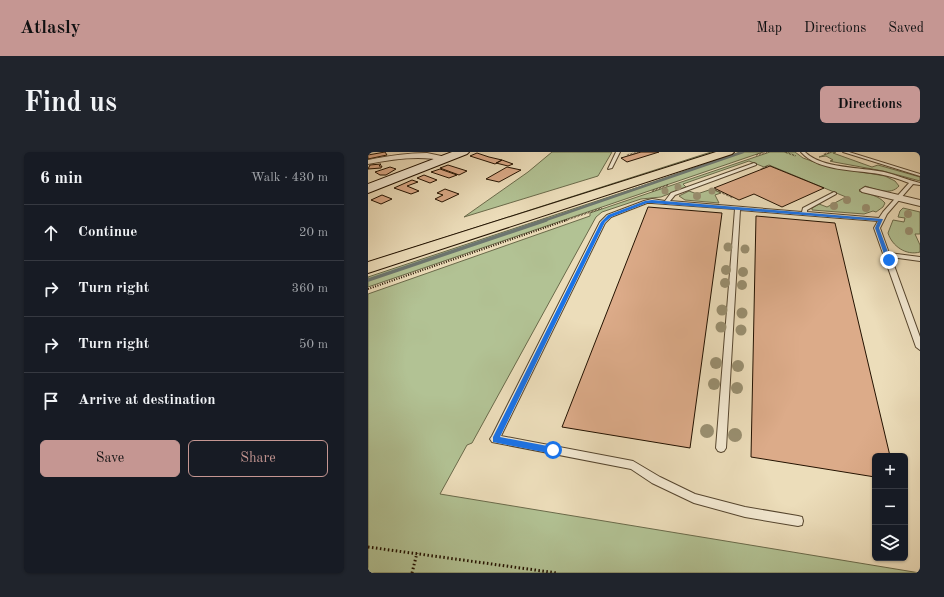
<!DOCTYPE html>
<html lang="en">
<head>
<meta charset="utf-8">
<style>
  :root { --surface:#171b24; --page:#20242c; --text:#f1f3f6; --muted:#9ea1a6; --line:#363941; --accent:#c59692 }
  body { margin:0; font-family:"Old Standard TT",serif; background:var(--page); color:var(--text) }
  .controls { position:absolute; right:12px; bottom:12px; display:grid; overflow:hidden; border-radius:6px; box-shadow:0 1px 3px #0004 }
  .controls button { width:36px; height:36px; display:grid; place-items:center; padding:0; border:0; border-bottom:1px solid var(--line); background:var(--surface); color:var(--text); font:20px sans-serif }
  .stop { position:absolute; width:12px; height:12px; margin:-9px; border:3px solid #1a73e8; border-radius:50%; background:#fff }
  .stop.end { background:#1a73e8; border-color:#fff; box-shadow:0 1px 4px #0008 }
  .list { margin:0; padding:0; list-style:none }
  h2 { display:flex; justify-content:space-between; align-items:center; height:52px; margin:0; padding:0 16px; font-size:17px }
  h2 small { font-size:13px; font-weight:400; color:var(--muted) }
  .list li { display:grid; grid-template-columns:26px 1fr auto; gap:12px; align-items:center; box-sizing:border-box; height:56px; padding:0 16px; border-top:1px solid var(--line) }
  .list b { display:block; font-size:15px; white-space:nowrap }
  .list em { font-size:13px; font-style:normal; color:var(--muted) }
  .actions { display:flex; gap:8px; padding:12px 16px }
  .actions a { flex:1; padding:9px 0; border:1px solid var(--accent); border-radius:6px; text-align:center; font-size:14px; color:var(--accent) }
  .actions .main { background:var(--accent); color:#111 }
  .icon { flex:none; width:22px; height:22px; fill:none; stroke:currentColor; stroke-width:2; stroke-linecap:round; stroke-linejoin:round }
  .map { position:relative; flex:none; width:552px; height:421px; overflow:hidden; border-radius:6px }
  header { display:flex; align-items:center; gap:24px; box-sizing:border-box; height:56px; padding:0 20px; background:var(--accent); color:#111 }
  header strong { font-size:19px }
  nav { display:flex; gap:22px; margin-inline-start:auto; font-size:14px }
  .intro { display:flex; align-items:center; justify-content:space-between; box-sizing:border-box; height:96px; padding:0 24px }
  h1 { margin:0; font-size:28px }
  .button { padding:10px 18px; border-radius:6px; background:var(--accent); color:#111; font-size:14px; font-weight:700 }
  main { display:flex; gap:24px; padding:0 24px }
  aside { flex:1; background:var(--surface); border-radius:6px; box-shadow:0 1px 3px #0004 }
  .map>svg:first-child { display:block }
  .green { fill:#b2c294; stroke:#6a6a4a }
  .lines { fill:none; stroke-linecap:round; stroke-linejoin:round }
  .stream-far1 { stroke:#6d7670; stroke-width:2.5 }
  .stream { stroke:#6d7670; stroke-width:3.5 }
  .building { fill:#dcab89; stroke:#231200 }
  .lane-casing { stroke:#55452e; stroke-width:2 }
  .street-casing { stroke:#55452e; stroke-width:2 }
  .secondary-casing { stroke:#231200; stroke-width:2 }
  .highway-casing { stroke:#231200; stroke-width:2 }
  .path-far2 { stroke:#231200; stroke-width:1.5; stroke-dasharray:0.5 1; stroke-linecap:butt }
  .path-far1 { stroke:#231200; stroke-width:2; stroke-dasharray:1 1.5; stroke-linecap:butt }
  .path { stroke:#231200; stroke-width:3; stroke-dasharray:1.5 2.5; stroke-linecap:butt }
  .lane { fill:#f3e9d2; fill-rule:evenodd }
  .street { fill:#f3e9d2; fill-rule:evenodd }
  .secondary { fill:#f3e9d2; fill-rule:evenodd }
  .highway { fill:#ecddba; fill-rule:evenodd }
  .tree { fill:#998f70 }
  .route { fill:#1a73e8 }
</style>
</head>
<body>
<header>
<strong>Atlasly</strong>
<nav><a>Map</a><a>Directions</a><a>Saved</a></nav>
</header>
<div class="intro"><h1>Find us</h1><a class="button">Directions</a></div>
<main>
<aside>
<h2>6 min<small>Walk · 430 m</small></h2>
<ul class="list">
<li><svg class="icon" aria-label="ahead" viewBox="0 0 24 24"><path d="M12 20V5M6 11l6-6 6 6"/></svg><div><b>Continue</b></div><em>20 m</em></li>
<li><svg class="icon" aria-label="right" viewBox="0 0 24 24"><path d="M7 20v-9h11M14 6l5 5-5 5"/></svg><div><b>Turn right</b></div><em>360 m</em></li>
<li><svg class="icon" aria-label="right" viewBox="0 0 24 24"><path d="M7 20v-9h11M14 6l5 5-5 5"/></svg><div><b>Turn right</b></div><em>50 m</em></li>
<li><svg class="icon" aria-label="arrive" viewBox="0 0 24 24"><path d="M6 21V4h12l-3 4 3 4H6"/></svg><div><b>Arrive at destination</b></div></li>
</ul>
<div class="actions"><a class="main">Save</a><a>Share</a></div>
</aside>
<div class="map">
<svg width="552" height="421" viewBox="0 0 552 421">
  <rect width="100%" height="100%" fill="#ecddba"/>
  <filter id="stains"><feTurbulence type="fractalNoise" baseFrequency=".005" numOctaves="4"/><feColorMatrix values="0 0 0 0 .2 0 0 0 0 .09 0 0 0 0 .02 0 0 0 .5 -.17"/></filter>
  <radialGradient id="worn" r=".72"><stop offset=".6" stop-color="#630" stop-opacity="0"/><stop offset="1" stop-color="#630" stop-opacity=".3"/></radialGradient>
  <path class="green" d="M184,0H244L230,24L96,65L160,20Z
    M343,0H352L0,113V110Z
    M372,0H395L0,135V125L271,35Z
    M402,0H427L435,6L458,14L517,24L527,29L531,34C523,44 507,37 497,34L491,39C500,42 510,43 517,51L515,55L508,60L505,59L496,62L444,58V56L451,52L459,55L478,45L401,13L396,15L381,9L315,32L318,35L293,45L273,47L234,60L228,65L104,291L99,293L72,342L552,421H0V142L222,64V61Z
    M464,0H468L465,1L504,15L510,13L552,25V29L515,19L466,10L462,9L465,8L458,4L451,5Z
    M344,37L353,41L347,43L351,51L317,48L311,44L321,39L329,42Z
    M535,56L552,60V82H547L552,93V100C538,104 524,94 520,81L525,68L536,70L537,66L530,65L532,59Z"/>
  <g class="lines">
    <path class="stream-far1" d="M175,69L375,0"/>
    <path class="stream" d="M0,128L178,68"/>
  </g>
  <path class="building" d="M17,0L19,3L0,7V3Z
    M273,0H291L259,10L253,6Z
    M109,1L121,5L134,8L127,12L102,4Z
    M134,8L145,12L140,14L128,11Z
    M13,12L11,14H14L13,16L0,17L2,13Z
    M80,13L99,19L91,23L72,16Z
    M402,14L456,36L414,55L386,42L371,48L346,36Z
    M22,15L28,17L18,23H12L7,20Z
    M139,15L153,18L131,30L118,27Z
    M72,17L89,23L81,26L63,20Z
    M56,23L69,28L62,31L49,26Z
    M44,28L50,30L39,34L51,39L43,42L26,36Z
    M77,37L91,42L74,50L67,47L75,43L69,41Z
    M14,43L24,47L13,52L3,48Z
    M280,55L354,61L322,296L194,275Z
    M388,64L467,71L522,304H507V325L383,305Z"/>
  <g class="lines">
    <defs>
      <path id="lane" d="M248,0H252L244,16L240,17Z
        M433,0H437C454,17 493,15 516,20C528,23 540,28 552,31V33L545,32L519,62L512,76L521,101L552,105V109L523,105L552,185V198L548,195L506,76L510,69L372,58L358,296L356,299L353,300L350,299L348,296L367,57L284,51H279L243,65L237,71L133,284L265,309L292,325L327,342L377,355L430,364L434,365L435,369L434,373L430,374L377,365L326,351L284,331L263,317L124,290L122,287L124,284L232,70L239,63L276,49L284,47L297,49L303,41L386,11L388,12V13L307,43L302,49L434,60L435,56L466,40L468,41V42L439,58V60L511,66L515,60L541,31C531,27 522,24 511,22C488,18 449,19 433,0Z
        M475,0H481L552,22V24Z"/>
      <path id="street" d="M59,1L78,5L82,7L78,9C52,3 26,7 0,12V8C20,4 39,1 59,1Z
        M497,35L552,48V54L494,40L492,38Z"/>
      <path id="secondary" d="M84,0H101L99,2L0,41V32Z"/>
      <path id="highway" d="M348,0H366L364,2L0,121V110Z"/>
    </defs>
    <use href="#lane" class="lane-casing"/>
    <use href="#street" class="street-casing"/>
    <use href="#secondary" class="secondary-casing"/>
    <use href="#highway" class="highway-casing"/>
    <path class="path-far2" d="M417,0L428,4
      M456,2L462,0
      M259,3L270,0
      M388,3L399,0
      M393,17L400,14
      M346,37L365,46
      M284,39L300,33
      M196,69L234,56"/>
    <path class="path-far1" d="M0,137L199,68"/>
    <path class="path" d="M0,395L189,421
      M44,421L49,401"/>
    <use href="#lane" class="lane"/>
    <use href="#street" class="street"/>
    <use href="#secondary" class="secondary"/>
    <use href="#highway" class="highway"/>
  </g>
  <g class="tree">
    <circle cx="310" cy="35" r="3.5"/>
    <circle cx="297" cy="39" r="3.5"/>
    <circle cx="344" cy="39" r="3.5"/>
    <circle cx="329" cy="44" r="4"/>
    <circle cx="479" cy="48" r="4"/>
    <circle cx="466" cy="54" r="4"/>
    <circle cx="498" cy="56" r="4"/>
    <circle cx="540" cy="62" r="4"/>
    <circle cx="541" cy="79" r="4"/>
    <circle cx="360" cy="95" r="4.5"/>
    <circle cx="377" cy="97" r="4.5"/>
    <circle cx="358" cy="118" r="5"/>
    <circle cx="375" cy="120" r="5"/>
    <circle cx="357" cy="131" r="5"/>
    <circle cx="374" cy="133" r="5"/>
    <circle cx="354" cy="158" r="5.5"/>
    <circle cx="374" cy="161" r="5.5"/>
    <circle cx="353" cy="175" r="5.5"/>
    <circle cx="373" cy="178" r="5.5"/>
    <circle cx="348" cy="211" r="6"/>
    <circle cx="370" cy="214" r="6"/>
    <circle cx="346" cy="232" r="6"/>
    <circle cx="369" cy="236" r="6"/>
    <circle cx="339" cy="279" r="7"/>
    <circle cx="367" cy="283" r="7"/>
  </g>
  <path class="route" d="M284,48L515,67L511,76L523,108L521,110L518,108L507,76L510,69L284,51H279L243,65L237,70L132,285L185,295L189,298L188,301L185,302L125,290V285L233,70L240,63L277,49Z"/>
  <rect width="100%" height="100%" filter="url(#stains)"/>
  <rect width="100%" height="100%" fill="url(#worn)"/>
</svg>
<div class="controls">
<button>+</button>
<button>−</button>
<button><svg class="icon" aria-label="layers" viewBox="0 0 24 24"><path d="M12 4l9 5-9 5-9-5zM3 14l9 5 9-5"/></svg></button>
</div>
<div class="stop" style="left:185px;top:298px"></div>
<div class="stop end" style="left:521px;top:108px"></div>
</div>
</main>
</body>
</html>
